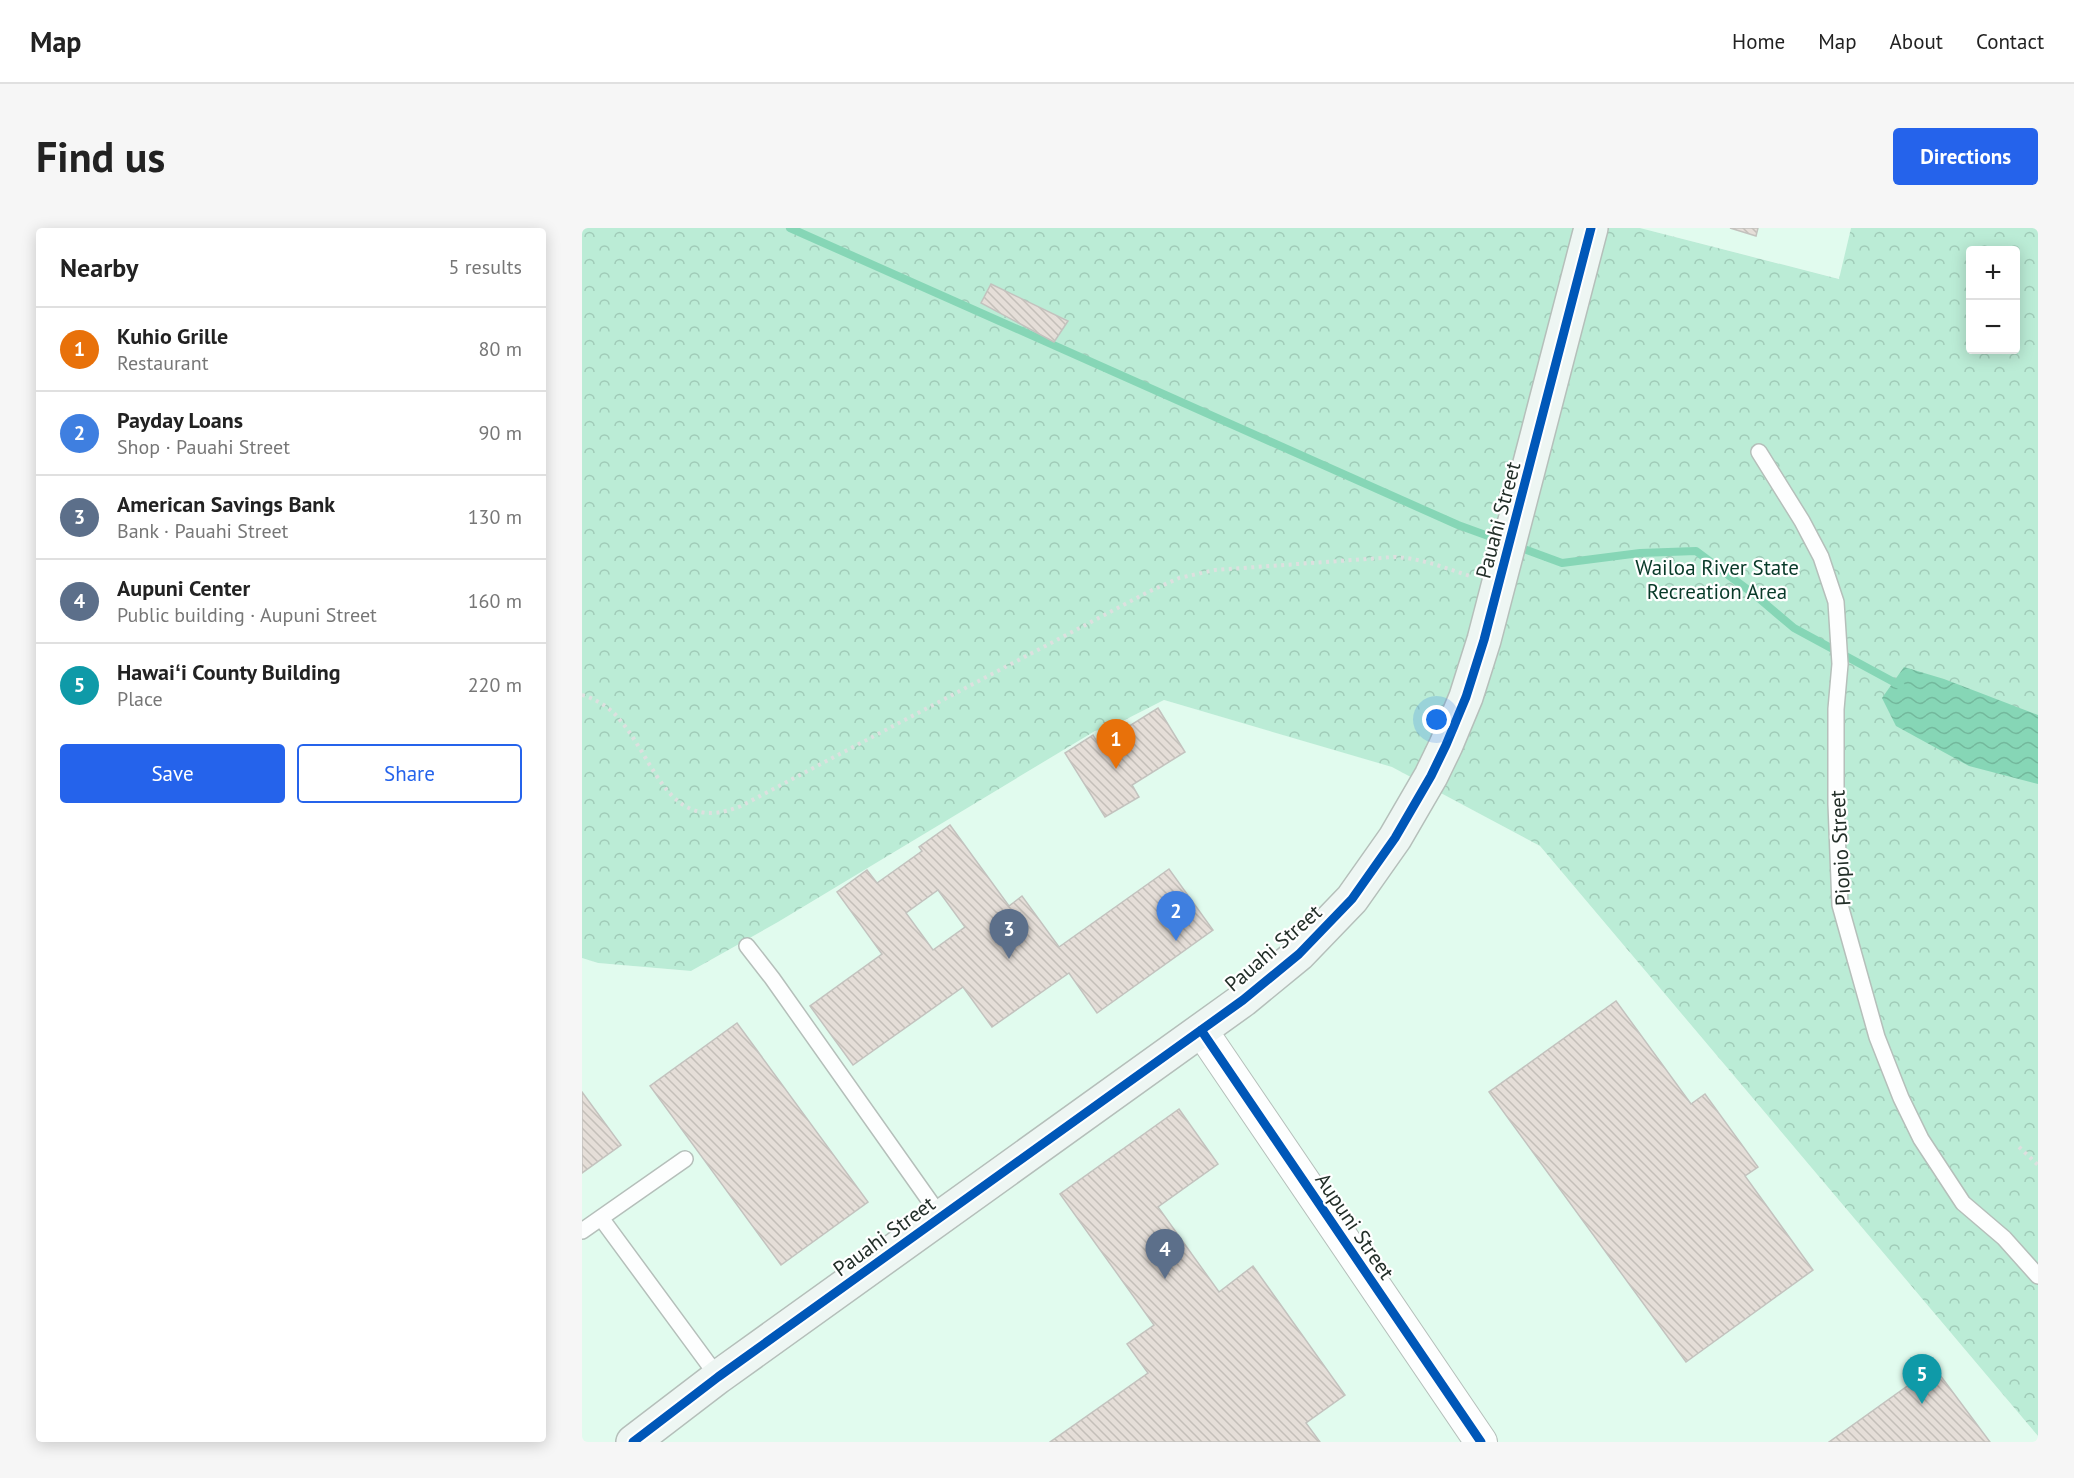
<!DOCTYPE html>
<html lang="en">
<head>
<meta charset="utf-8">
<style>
  :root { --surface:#fff; --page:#f6f6f6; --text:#222; --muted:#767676; --line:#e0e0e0; --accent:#2563eb }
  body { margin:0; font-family:"PT Sans",sans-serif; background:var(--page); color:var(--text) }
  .controls { position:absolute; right:18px; top:18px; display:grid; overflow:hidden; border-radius:6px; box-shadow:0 3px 15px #0003 }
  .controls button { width:54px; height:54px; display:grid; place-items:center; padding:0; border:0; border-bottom:2px solid var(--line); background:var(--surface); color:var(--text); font:30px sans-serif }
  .you { position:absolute; left:855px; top:492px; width:21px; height:21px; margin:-15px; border:4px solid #fff; border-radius:50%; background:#1a73e8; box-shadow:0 0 0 9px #1a73e833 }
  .badge { display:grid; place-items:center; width:39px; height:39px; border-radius:50%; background:var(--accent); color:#fff; font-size:20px; font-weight:700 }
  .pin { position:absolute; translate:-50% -50px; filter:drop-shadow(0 2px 3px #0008) }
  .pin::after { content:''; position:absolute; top:32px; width:21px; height:18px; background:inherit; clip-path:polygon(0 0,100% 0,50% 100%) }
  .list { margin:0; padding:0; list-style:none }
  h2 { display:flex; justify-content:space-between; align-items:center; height:78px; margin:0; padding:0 24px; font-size:26px }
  h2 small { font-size:20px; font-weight:400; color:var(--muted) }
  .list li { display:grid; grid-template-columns:39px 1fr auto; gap:18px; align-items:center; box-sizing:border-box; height:84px; padding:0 24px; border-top:2px solid var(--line) }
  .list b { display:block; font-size:22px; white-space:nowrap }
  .list p { margin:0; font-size:20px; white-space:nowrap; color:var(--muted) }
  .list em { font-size:20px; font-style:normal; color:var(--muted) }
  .actions { display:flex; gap:12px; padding:18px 24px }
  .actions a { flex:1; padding:14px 0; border:2px solid var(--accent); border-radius:6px; text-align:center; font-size:21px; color:var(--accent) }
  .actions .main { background:var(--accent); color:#fff }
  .map { position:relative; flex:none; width:1456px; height:1214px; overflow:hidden; border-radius:6px }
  header { display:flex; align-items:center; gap:36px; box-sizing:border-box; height:84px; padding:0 30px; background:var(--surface); border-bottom:2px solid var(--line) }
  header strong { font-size:28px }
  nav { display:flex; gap:33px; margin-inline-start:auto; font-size:21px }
  .intro { display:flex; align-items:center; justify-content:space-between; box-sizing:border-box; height:144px; padding:0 36px }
  h1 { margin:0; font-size:42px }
  .button { padding:15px 27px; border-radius:6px; background:var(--accent); color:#fff; font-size:21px; font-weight:700 }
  main { display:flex; gap:36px; padding:0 36px }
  aside { flex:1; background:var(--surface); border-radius:6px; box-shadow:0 3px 15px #0003 }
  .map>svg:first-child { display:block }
  .built { fill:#e1fbee }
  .park { fill:url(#park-crowns); fill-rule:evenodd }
  .water { fill:url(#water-waves) }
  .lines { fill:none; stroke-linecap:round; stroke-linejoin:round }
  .stream { stroke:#86d6b6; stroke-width:8 }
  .building { fill:url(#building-back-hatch); stroke:#c3c2be; stroke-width:1.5; fill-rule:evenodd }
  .lane-casing { stroke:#b5bfba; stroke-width:18 }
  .street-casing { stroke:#b5bfba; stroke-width:34 }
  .secondary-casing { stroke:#b5bfba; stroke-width:36 }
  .path { stroke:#dde0df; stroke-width:4; stroke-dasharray:3 4.5; stroke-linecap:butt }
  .lane { stroke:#fdfefe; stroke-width:15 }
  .street { stroke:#fdfefe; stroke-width:32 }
  .secondary { stroke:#eef6f3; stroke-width:33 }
  .cycleway-casing { stroke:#fff; stroke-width:13 }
  .cycleway { stroke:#0057b8; stroke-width:9 }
  .labels { text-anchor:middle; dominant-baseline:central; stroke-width:4.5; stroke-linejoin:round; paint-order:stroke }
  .street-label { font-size:21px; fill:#232f29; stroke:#fff }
  .park-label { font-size:21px; fill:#083a29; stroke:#fff }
</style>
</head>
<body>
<header>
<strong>Map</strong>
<nav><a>Home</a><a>Map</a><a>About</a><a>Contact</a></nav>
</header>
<div class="intro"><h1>Find us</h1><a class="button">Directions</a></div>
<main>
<aside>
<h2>Nearby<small>5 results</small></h2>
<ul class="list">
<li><span class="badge" style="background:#e8710a">1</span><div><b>Kuhio Grille</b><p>Restaurant</p></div><em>80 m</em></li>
<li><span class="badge" style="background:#3f7fe0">2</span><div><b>Payday Loans</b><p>Shop · Pauahi Street</p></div><em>90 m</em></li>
<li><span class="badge" style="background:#5c6f8a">3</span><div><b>American Savings Bank</b><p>Bank · Pauahi Street</p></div><em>130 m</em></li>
<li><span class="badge" style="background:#5c6f8a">4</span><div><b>Aupuni Center</b><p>Public building · Aupuni Street</p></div><em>160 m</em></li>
<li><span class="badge" style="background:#0f9aa8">5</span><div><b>Hawaiʻi County Building</b><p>Place</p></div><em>220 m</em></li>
</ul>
<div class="actions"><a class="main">Save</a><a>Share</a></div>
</aside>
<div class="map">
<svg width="1456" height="1214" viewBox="0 0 1456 1214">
  <defs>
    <pattern id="park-crowns" width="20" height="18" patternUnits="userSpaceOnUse" patternTransform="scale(1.5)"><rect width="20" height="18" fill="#bbecd6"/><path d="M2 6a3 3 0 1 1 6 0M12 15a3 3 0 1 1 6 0" fill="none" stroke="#a0cbb8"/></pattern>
    <pattern id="water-waves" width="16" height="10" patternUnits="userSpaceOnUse" patternTransform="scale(1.5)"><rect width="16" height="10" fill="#86d6b6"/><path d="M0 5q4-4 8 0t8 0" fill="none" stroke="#73b89c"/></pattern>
    <pattern id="building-back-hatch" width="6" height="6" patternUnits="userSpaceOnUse" patternTransform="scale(1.5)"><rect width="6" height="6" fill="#e5ded8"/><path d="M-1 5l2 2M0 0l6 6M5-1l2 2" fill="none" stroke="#c4bfb9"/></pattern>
  </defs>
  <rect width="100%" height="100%" fill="#f0faf5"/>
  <path class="built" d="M1058,0H1269L1258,51Z
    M582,472L811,539L958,618L1456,1208V1214H0V730L16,735L109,743L196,694L513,503L527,500Z"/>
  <path class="park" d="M0,0H1058L1257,51L1269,0H1456V1208L958,618L810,539L582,472L527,500L513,503L196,694L109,743L16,735L0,730ZM1388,22H1434V122H1388Z"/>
  <path class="water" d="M1322,439L1362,451L1456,487V556L1387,538L1314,498L1300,470Z"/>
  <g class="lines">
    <path class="stream" d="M208,0L876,297L920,313
      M934,318L980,335L1058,325L1114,323L1173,367L1212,400L1319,458"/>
  </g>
  <path class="building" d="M1148,0H1176L1174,8Z
    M409,56L486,93L472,114L399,75Z
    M576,480L603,524L550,557L557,569L523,589L483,525L511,507L517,517Z
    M368,597L427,678L440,668L477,719L587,641L631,702L515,785L487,745L410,799L381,759L271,837L228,778L300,726L255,664L285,642L295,655L340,623L337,619ZM356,662L383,699L351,722L324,685Z
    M1034,773L1109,876L1123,866L1176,939L1163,948L1231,1042L1104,1134L907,864Z
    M155,795L286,974L199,1037L68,858Z
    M0,864L39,917L0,945Z
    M597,881L636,936L576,979L637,1064L671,1038L763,1167L724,1195L738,1214H468L566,1145L545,1116L572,1097L478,966Z
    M1352,1139L1408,1214H1247Z"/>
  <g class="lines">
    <defs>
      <path id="lane" d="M1177,224L1220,293L1239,329L1254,374L1258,436L1254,481V576L1258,677L1295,809L1319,870L1339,911L1381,975L1422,1010L1456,1048
        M165,718L190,750L359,989
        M19,990L136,1149
        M0,1003L103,931"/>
      <path id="street" d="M619,802L899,1214"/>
      <path id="secondary" d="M51,1214L136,1149L661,772L717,726L770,671L813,610L849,548L864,517L884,469L902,412L1009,0"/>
    </defs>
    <use href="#lane" class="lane-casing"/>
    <use href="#street" class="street-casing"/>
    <use href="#secondary" class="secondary-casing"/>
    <path class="path" d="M0,467C14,471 29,480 38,492C74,534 87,608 159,578L566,364L597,350L633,342L812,329C839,330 863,340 888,348
      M1437,919L1456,937"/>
    <use href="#lane" class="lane"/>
    <use href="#street" class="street"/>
    <use href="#secondary" class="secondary"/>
    <defs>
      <path id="cycleway" d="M619,802L899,1214
        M51,1214L136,1149L661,772L717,726L770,671L813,610L849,548L864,517L884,469L902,412L1009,0"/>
    </defs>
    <use href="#cycleway" class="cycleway-casing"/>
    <use href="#cycleway" class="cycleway"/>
  </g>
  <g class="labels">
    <g class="street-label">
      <text transform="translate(916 292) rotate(-75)">Pauahi Street</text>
      <text transform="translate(1258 620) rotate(-93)">Piopio Street</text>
      <text transform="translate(691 720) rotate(-41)">Pauahi Street</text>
      <text transform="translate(773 998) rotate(56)">Aupuni Street</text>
      <text transform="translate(302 1008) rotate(-36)">Pauahi Street</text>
    </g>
    <g class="park-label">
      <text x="1135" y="339">Wailoa River State<tspan x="1135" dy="24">Recreation Area</tspan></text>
    </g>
  </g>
</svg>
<div class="controls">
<button>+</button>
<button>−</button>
</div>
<div class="you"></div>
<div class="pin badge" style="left:534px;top:541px;background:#e8710a">1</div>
<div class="pin badge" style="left:594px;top:713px;background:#3f7fe0">2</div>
<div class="pin badge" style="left:427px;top:731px;background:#5c6f8a">3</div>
<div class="pin badge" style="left:583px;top:1051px;background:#5c6f8a">4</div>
<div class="pin badge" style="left:1340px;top:1176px;background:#0f9aa8">5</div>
</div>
</main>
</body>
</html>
